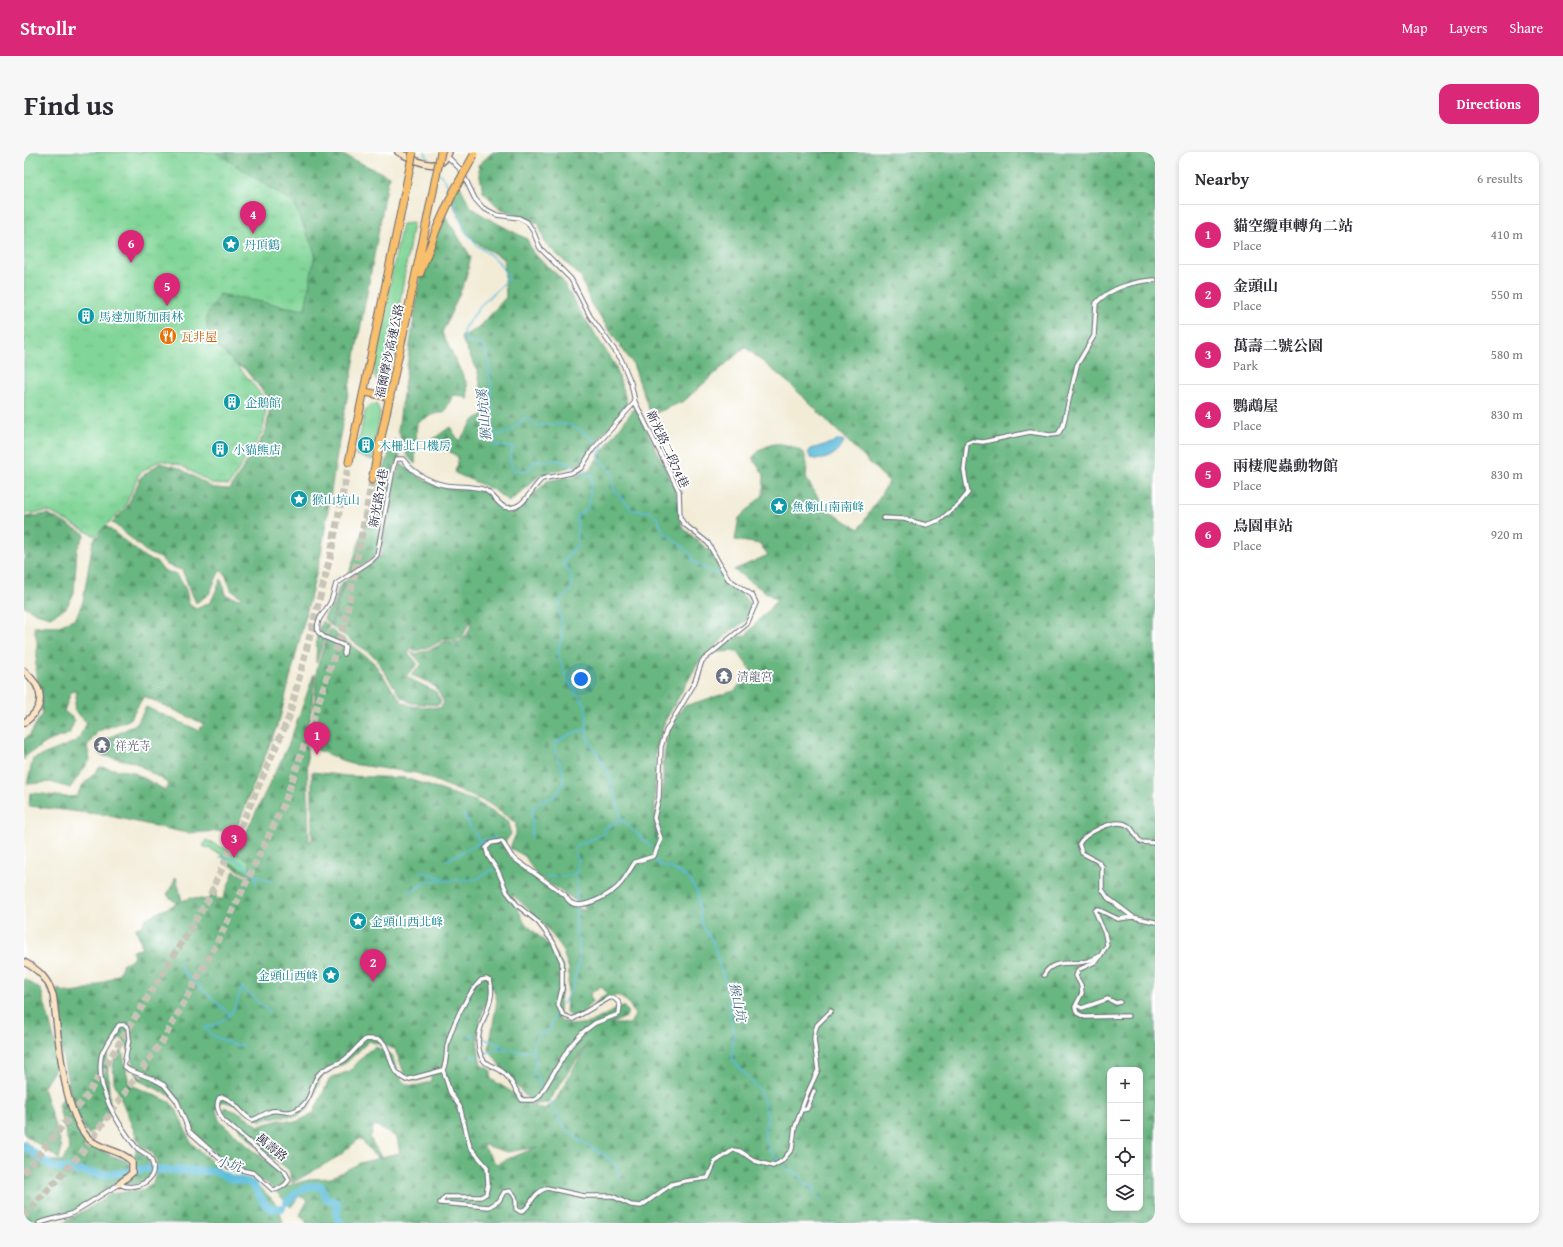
<!DOCTYPE html>
<html lang="en">
<head>
<meta charset="utf-8">
<style>
  :root { --surface:#fff; --page:#f7f7f7; --text:#2b2b33; --muted:#7c7c81; --line:#e1e1e2; --accent:#db2777 }
  body { margin:0; font-family:"Gentium Book Plus","Noto Serif TC",serif; background:var(--page); color:var(--text) }
  .controls { position:absolute; right:12px; bottom:12px; display:grid; overflow:hidden; border-radius:8px; box-shadow:0 2px 6px #0003 }
  .controls button { width:36px; height:36px; display:grid; place-items:center; padding:0; border:0; border-bottom:1px solid var(--line); background:var(--surface); color:var(--text); font:20px sans-serif }
  .you { position:absolute; left:557px; top:527px; width:14px; height:14px; margin:-10px; border:3px solid #fff; border-radius:50%; background:#1a73e8; box-shadow:0 0 0 6px #1a73e833 }
  .badge { display:grid; place-items:center; width:26px; height:26px; border-radius:50%; background:var(--accent); color:#fff; font-size:13px; font-weight:700 }
  .pin { position:absolute; translate:-50% -33px; filter:drop-shadow(0 1px 2px #0008) }
  .pin::after { content:''; position:absolute; top:21px; width:14px; height:12px; background:inherit; clip-path:polygon(0 0,100% 0,50% 100%) }
  .list { margin:0; padding:0; list-style:none }
  h2 { display:flex; justify-content:space-between; align-items:center; height:52px; margin:0; padding:0 16px; font-size:17px }
  h2 small { font-size:13px; font-weight:400; color:var(--muted) }
  .list li { display:grid; grid-template-columns:26px 1fr auto; gap:12px; align-items:center; box-sizing:border-box; height:60px; padding:0 16px; border-top:1px solid var(--line) }
  .list b { display:block; font-size:15px; white-space:nowrap }
  .list p { margin:0; font-size:13px; white-space:nowrap; color:var(--muted) }
  .list em { font-size:13px; font-style:normal; color:var(--muted) }
  .icon { flex:none; width:22px; height:22px; fill:none; stroke:currentColor; stroke-width:2; stroke-linecap:round; stroke-linejoin:round }
  .map { position:relative; flex:none; width:1131px; height:1071px; overflow:hidden; border-radius:12px }
  header { display:flex; align-items:center; gap:24px; box-sizing:border-box; height:56px; padding:0 20px; background:var(--accent); color:#fff }
  header strong { font-size:19px }
  nav { display:flex; gap:22px; margin-inline-start:auto; font-size:14px }
  .intro { display:flex; align-items:center; justify-content:space-between; box-sizing:border-box; height:96px; padding:0 24px }
  h1 { margin:0; font-size:28px }
  .button { padding:10px 18px; border-radius:12px; background:var(--accent); color:#fff; font-size:14px; font-weight:700 }
  main { display:flex; gap:24px; padding:0 24px }
  aside { flex:1; background:var(--surface); border-radius:12px; box-shadow:0 2px 6px #0003 }
  .map>svg:first-child { display:block }
  .green { fill:#81d598; stroke:#527c6a }
  .forest { fill:url(#forest-firs); stroke:#456c5e; fill-rule:evenodd }
  .park { fill:url(#park-tufts); stroke:#527c6a }
  .water { fill:#5cbddb; stroke:#3f708b }
  .lines { fill:none; stroke-linecap:round; stroke-linejoin:round }
  .stream { stroke:#5cbddb; stroke-width:1.5 }
  .river { stroke:#5cbddb; stroke-width:8 }
  .highway-tunnel { stroke:#c8c4b8; stroke-width:7; stroke-dasharray:7 3.5; stroke-linecap:butt }
  .street-casing { stroke:#6b6972; stroke-width:5.5 }
  .secondary-casing { stroke:#6b6972; stroke-width:8 }
  .highway-casing { stroke:#6b6972; stroke-width:9 }
  .street { stroke:#fff; stroke-width:3.5 }
  .secondary { stroke:#fce5c4; stroke-width:5.5 }
  .highway { stroke:#f8bf6c; stroke-width:7 }
  .highway-bridge-casing { stroke:#6b6972; stroke-width:9; stroke-linecap:butt }
  .highway-bridge { stroke:#f8bf6c; stroke-width:7 }
  .labels { text-anchor:middle; dominant-baseline:central; stroke-width:3.5; stroke-linejoin:round; paint-order:stroke }
  .culture-label { font-size:12px; fill:#0d838f; stroke:#fff; text-anchor:start }
  .food-label { font-size:12px; fill:#c56008; stroke:#fff; text-anchor:start }
  .street-label { font-size:12px; fill:#22223b; stroke:#fff }
  .worship-label { font-size:12px; fill:#5b616d; stroke:#fff; text-anchor:start }
  .water-label { font-size:13px; font-style:italic; fill:#39607b; stroke:#fff }
</style>
</head>
<body>
<header>
<strong>Strollr</strong>
<nav><a>Map</a><a>Layers</a><a>Share</a></nav>
</header>
<div class="intro"><h1>Find us</h1><a class="button">Directions</a></div>
<main>
<div class="map">
<svg width="1131" height="1071" viewBox="0 0 1131 1071">
  <defs>
    <pattern id="forest-firs" width="22" height="20" patternUnits="userSpaceOnUse"><rect width="22" height="20" fill="#68b680"/><path d="M5 1l3.5 6h-7zM16 11l3.5 6h-7z" fill="#55946a"/></pattern>
    <pattern id="park-tufts" width="24" height="20" patternUnits="userSpaceOnUse"><rect width="24" height="20" fill="#81d598"/><path d="M3 7l-1-3M5 7V3M7 7l1-3M15 17l-1-3M17 17v-4M19 17l1-3" fill="none" stroke="#6fb784"/></pattern>
  </defs>
  <rect width="100%" height="100%" fill="#fff"/>
  <filter id="ink" filterUnits="userSpaceOnUse"><feTurbulence type="fractalNoise" baseFrequency=".025" numOctaves="2"/><feDisplacementMap in="SourceGraphic" scale="8" xChannelSelector="R" yChannelSelector="G"/><feConvolveMatrix kernelMatrix="1 2 1 2 8 2 1 2 1" color-interpolation-filters="sRGB"/></filter>
  <filter id="wash" filterUnits="userSpaceOnUse"><feTurbulence type="fractalNoise" baseFrequency=".012" numOctaves="4" result="noise"/><feDisplacementMap in="SourceGraphic" scale="16" xChannelSelector="R" yChannelSelector="G"/><feGaussianBlur stdDeviation="0.9" result="paint"/><feColorMatrix in="noise" values="0 0 0 0 0 0 0 0 0 0 0 0 0 0 0 0 0 1.4 0 .05"/><feComposite in="paint" operator="in"/></filter>
  <g filter="url(#wash)">
    <rect width="100%" height="100%" fill="#f2ecd7"/>
    <path class="green" d="M389,71L366,211L361,226L355,230L351,226V207L378,72Z
      M347,252L353,253L356,261L348,308L332,303L341,259Z"/>
    <path class="forest" d="M72,0H312L365,24L315,289L297,402L256,566L212,678L163,681L81,663L5,654L6,641C23,641 37,647 53,644L57,635L76,615L109,620L141,638L145,632L110,610L76,603L73,596L78,589L113,572L122,555L174,578L180,572L120,544L105,568L74,579L63,594L66,608L46,636L27,630L3,632L9,607L53,589L63,571L50,558L53,539L47,540L40,559L51,568L45,582L25,589L1,604L0,608V587L5,584L18,562L16,539L11,518L13,503V489L10,475L35,474L52,466L59,449L69,389L82,374L122,406L132,409L140,419L153,422L162,438L165,452L172,457L187,450L197,427L202,443L215,447L218,445L208,439L201,422L196,418L185,442L172,451L158,418L143,413L137,406L124,401L88,370L103,355L117,325L136,311L155,316L189,336L206,337L242,279L247,249L220,216L171,202Z
      M469,0H1131V1071H282V1069L276,1063L284,1048L275,1044L267,1055L243,1031L208,1017L173,986L156,948L114,928L105,898L97,885L83,901L86,959L65,983C60,975 54,968 51,959C45,941 27,851 34,837C52,848 78,831 95,822L99,811L108,808L110,804L108,799L117,797L118,794L112,776L118,774L122,766L156,750L152,751L143,743L152,725L158,749L166,746L185,748L191,734L192,747H199L210,719L221,725H228V723L221,722L206,713L265,592L290,522L291,524L286,568L280,590L283,594L285,690L288,688V620L323,624L381,626L451,649L483,669L487,682L479,693L486,705L527,738L533,741L545,754L559,758L563,756L513,724L501,704L486,696L492,682V671L464,651L393,621L327,612L289,596L284,588L290,564L293,515L306,477L349,510L378,550L387,554L416,556L420,551C411,531 407,531 387,523L398,512L387,500V499L392,502L412,495L421,489L435,490L440,486L446,477L447,467L438,486L433,488L420,487L410,493L392,499L387,496L384,501L394,512L383,523V525L412,540L417,551L413,553L387,551L377,545L351,505L307,474L321,429L357,403L371,325L377,312C392,323 407,335 427,337C436,337 447,336 455,339C466,343 474,353 483,359L494,358L523,329L550,324L565,318L611,255L651,336L658,375L688,401L703,431L713,437L728,454L723,468L708,478L674,511L641,569L631,601V680L632,688L633,662L639,637V611L645,575L660,554L710,539L728,520L713,499L693,500L706,487L722,483L753,448L710,418L744,403L736,392L711,388L715,366L739,343L740,323L728,306C744,288 759,288 780,301L783,312L782,326L801,357L835,377L865,330L766,232L721,195L660,249L627,263L609,212L567,152L557,125L521,91L515,72L475,56L459,40L454,13ZM487,741L516,768L537,794L545,817L542,860L552,868L568,850L566,842L577,834L583,841L571,851V855L593,843L604,850L611,863L606,872H586L602,865L604,859L599,854L565,871L547,873L534,866L540,816L528,796L500,770ZM468,833L473,848L465,897L481,922L510,953L524,950L564,891L532,948L520,957L513,956L467,927V918L457,913C449,878 457,865 468,833ZM345,889L371,897L382,926L391,929L407,924L408,929C377,941 377,929 368,903L352,895L343,900L326,919L306,926L289,962L272,970L255,968L235,974L218,962L200,955V960L228,990L265,1018L268,1031L315,1004L336,986L351,1004L356,1006L336,1011L307,1026L288,1027L263,1034L259,1022L225,995L195,968L192,958L198,949L219,955L236,969L254,964H273L285,956L298,923L323,910ZM1086,918H1116V1056H1086ZM350,973L373,985L376,1001L357,1005L346,986ZM458,992L483,1000L513,995L472,1012Z
      M434,31L447,55L463,66L503,87L509,101L537,126L554,156L591,213L603,251L557,312L516,323L485,350L470,338L431,321L434,305L408,288L426,275L435,289L449,269L461,261L454,220L437,185L455,176L482,145L480,107L459,95L442,81L425,43Z
      M418,59L447,105L441,129L418,181L443,232L444,248L439,244L429,243L420,261H413L393,270L391,312L382,302L374,278L396,123Z
      M370,287L376,305L368,321L358,391L354,402L324,424Z
      M24,362L61,382L53,397L50,441L42,456L26,465L12,461L0,454V367L1,365Z
      M320,429L306,473L300,467C302,461 305,458 309,453C314,444 312,436 320,429Z
      M298,469L305,474L292,511L293,483Z
      M0,826L17,838L36,909L19,936L38,996L35,1007L0,982Z
      M98,898L105,932L146,950L152,957L167,991L202,1023L238,1037L255,1055L259,1071H38L72,1052L86,1042L118,1038L129,1031L134,1013L129,1001L116,993L90,930L89,910Z
      M41,944C48,970 61,992 86,1003C92,1005 98,1007 104,1010L106,1012L105,1022C82,1039 56,1060 28,1067C19,1070 9,1068 0,1071V989L24,1009H38L46,997L34,953Z
      M113,996L124,1007L127,1016L125,1026L120,1030L102,1033L112,1020L109,1008Z"/>
    <path class="park" d="M0,0H191L270,51L291,101L281,158L195,142L182,165L185,186L219,220L243,250L239,279L205,333L189,332L156,313L136,308L115,322L101,355L71,384L24,359L1,362L0,364Z
      M182,688L225,708L227,721L201,709L199,703L179,694Z"/>
    <path class="water" d="M817,288L820,289C815,302 800,311 787,306L784,301L787,297Z"/>
    <g class="lines">
      <path class="stream" d="M401,0L405,9
        M415,21L421,28L426,40
        M430,48L440,77L453,93L474,109L485,127L458,152L439,178L442,190L459,194C470,214 466,268 471,294L489,295L486,309L489,318L503,319L512,309L535,308L568,324L565,355L553,364V393L538,411L547,420V439L535,449L538,481L534,501L542,526L562,554L563,585L585,622L598,668
        M469,283L484,281L502,265L514,274C539,269 551,271 571,289
        M576,294L578,297L573,304L588,321L589,337L608,358L627,360L634,367L640,380L665,400L670,410L683,418L695,422
        M439,662L457,691
        M598,668L627,694
        M508,686V657L518,648L530,645C551,621 532,616 530,591L550,580L563,578
        M196,705C222,704 224,725 246,729
        M423,708L463,687L472,685
        M632,708L635,713L648,716L665,727L673,740L678,774L688,788L704,840L708,875L710,879L708,907L735,938L740,949L743,966L741,976L742,989L747,1000L755,1008
        M396,719L419,726V728
        M231,722L232,732
        M522,726L527,724C537,726 545,726 553,719L554,707L550,698L553,694L581,681V676L598,668
        M385,740L405,729L453,727L470,717
        M154,809L160,820L206,863L211,855L218,835L245,860
        M539,852L547,838L555,811V792L552,781L553,719
        M206,863L193,872L180,876L191,885L214,894L219,892
        M445,883L451,885
        M458,886L479,894L480,897L501,900L508,898
        M460,901L480,897
        M446,905L453,904
        M517,937L512,923L508,920L513,910L508,898L513,882H520L527,876V872L532,863
        M525,947L536,969L542,977L554,987L585,1006L591,1013L595,1024
        M760,1013L763,1017L776,1023L780,1031L791,1036L790,1043
        M793,1047L798,1046"/>
      <path class="river" d="M0,994L29,1015L80,1023L106,1020
        M113,1018L125,1017
        M133,1018L190,1019L208,1027L224,1030L229,1033L242,1054L249,1057L258,1056
        M263,1050C273,1040 281,1033 297,1034L302,1046L314,1052C313,1058 311,1066 317,1071"/>
    </g>
  </g>
  <g filter="url(#ink)">
    <g class="lines">
      <path class="highway-tunnel" d="M0,1021L62,945L184,748L265,565L306,406L325,310
        M0,1064L56,1003L139,888L192,793L261,650L321,471L348,328"/>
      <defs>
        <path id="street" d="M859,366L880,367L902,373L916,368L935,352L944,341L940,318L943,291L948,289L959,290L1006,280L1026,283L1034,282L1039,274L1053,213L1070,184L1072,151C1086,136 1110,129 1131,128
          M320,502L321,494L300,485L294,480C291,467 301,461 306,451C309,445 310,438 312,432L348,408L353,403L369,317L372,307H379C389,322 412,334 430,334C441,335 451,334 461,338C469,342 472,350 480,355C500,360 506,337 518,327L547,321L557,316L569,297L611,250
          M1131,691L1117,690C1111,685 1110,676 1103,673C1091,666 1061,681 1055,692L1058,701L1073,709L1078,714V737L1084,746L1109,765L1131,770
          M1020,823C1028,807 1045,813 1059,810C1066,809 1072,806 1077,803
          M1052,853L1058,856L1084,847L1092,851L1096,850
          M1104,864L1061,865L1053,861L1051,855L1058,841L1057,833L1052,824L1054,818L1073,809L1083,793L1081,782L1071,759L1073,757L1094,767L1109,765
          M419,918C423,909 422,903 423,894C427,875 443,842 457,828L462,827L466,829C474,853 447,876 456,901C461,917 472,912 481,922C488,929 493,940 498,948H510L515,945L546,894L559,880L571,871L595,862L596,853C593,848 591,845 585,846L549,867L539,863L534,853L538,837V810L529,790L514,770L494,754L483,740L474,719L464,704L462,696L467,691L478,689L488,705L541,743C543,747 546,751 550,752C562,756 590,741 597,731C603,724 606,717 611,710L630,704L637,687L630,666L635,645L637,595L642,579L670,532L678,509L723,472L732,451L728,443L704,427L684,391L660,372L656,366L655,339L611,250L607,231L597,207L566,164L547,127L516,96L509,79L503,70L495,66L473,63L459,56L451,47L437,18L423,4
          M778,958L783,957L790,939
          M416,1051L465,1055L475,1049L480,1040L486,1039C493,1044 492,1048 492,1057L497,1060C507,1056 507,1041 523,1036L560,1044H588L607,1053L617,1054L648,1032L661,1029L684,1026L691,1010L709,998L716,999L731,1009L749,1014L758,1009L768,997L771,975L783,942L794,918L790,887L791,879L793,873L807,859
          M416,1051L421,1045H457L462,1042L464,1032L463,1015L446,995L436,955L426,940L419,918
          M15,1071L47,1062L95,1032C110,1040 135,1029 128,1010C125,1000 116,1001 111,994C92,969 72,938 77,905C78,897 90,881 95,873H101L104,876L105,887L100,914L105,918L129,927L140,933L153,949L165,979L205,1015L230,1021L249,1038C257,1037 261,1034 265,1028L261,1020L199,968C195,961 191,954 195,946L199,945C212,949 216,962 228,968C235,966 239,962 245,960C256,955 263,967 279,953C288,946 287,932 294,923C301,914 311,914 320,908C328,902 334,893 342,887C346,887 351,887 355,888C367,891 362,918 382,928L419,918"/>
        <path id="secondary" d="M374,0C388,7 416,24 425,0
          M0,519C21,537 22,555 0,571
          M0,810C15,818 24,827 29,843C35,883 37,954 63,985C74,998 97,997 108,1010V1021L95,1032"/>
        <path id="highway" d="M396,121L413,76
          M341,240L366,245
          M325,310L375,69
          M348,328L402,74"/>
      </defs>
      <use href="#street" class="street-casing"/>
      <use href="#secondary" class="secondary-casing"/>
      <use href="#highway" class="highway-casing"/>
      <use href="#street" class="street"/>
      <use href="#secondary" class="secondary"/>
      <use href="#highway" class="highway"/>
      <defs>
        <path id="highway-bridge" d="M375,69L389,0
          M402,74L417,0
          M413,76L430,39L450,3"/>
      </defs>
      <use href="#highway-bridge" class="highway-bridge-casing"/>
      <use href="#highway-bridge" class="highway-bridge"/>
    </g>
  </g>
  <defs>
    <symbol id="sight-disc" viewBox="-11 -11 22 22"><circle r="9.5" fill="#0f9aa8" stroke="#fff"/><path d="M0-6L1.8-2.2L6-1.7L2.9 1.2L3.7 5.4L0 3.3L-3.7 5.4L-2.9 1.2L-6-1.7L-1.8-2.2Z" fill="#fff"/></symbol>
    <symbol id="building-disc" viewBox="-11 -11 22 22"><circle r="9.5" fill="#0f9aa8" stroke="#fff"/><path d="M-4-6H4V6H1V3H-1V6H-4ZM-2.5-4.3h1.7v1.8h-1.7ZM.8-4.3h1.7v1.8H.8ZM-2.5-1h1.7V.8h-1.7ZM.8-1h1.7V.8H.8Z" fill="#fff"/></symbol>
    <symbol id="restaurant-disc" viewBox="-11 -11 22 22"><circle r="9.5" fill="#e8710a" stroke="#fff"/><path d="M-5-6h1v4h1v-4h1v4h1v-4h1v5L-1.5 .5V6h-2V.5L-5-1ZM5-6V6H3V1.5H1.5Q1.5-4 5-6Z" fill="#fff"/></symbol>
    <symbol id="temple-disc" viewBox="-11 -11 22 22"><circle r="9.5" fill="#6b7280" stroke="#fff"/><path d="M0-6L5-2H3V0L6.5 2.5H4V6H1.5V3h-3V6H-4V2.5H-6.5L-3 0V-2H-5Z" fill="#fff"/></symbol>
  </defs>
  <g fill-rule="evenodd">
    <use href="#sight-disc" x="197" y="82" width="20" height="20"/>
    <use href="#building-disc" x="52" y="154" width="20" height="20"/>
    <use href="#restaurant-disc" x="134" y="174" width="20" height="20"/>
    <use href="#building-disc" x="198" y="240" width="20" height="20"/>
    <use href="#building-disc" x="332" y="283" width="20" height="20"/>
    <use href="#building-disc" x="186" y="287" width="20" height="20"/>
    <use href="#sight-disc" x="265" y="337" width="20" height="20"/>
    <use href="#sight-disc" x="745" y="344" width="20" height="20"/>
    <use href="#temple-disc" x="690" y="514" width="20" height="20"/>
    <use href="#temple-disc" x="68" y="583" width="20" height="20"/>
    <use href="#sight-disc" x="324" y="759" width="20" height="20"/>
    <use href="#sight-disc" x="297" y="813" width="20" height="20"/>
  </g>
  <g class="labels">
    <g class="culture-label">
      <text x="220" y="92">丹頂鶴</text>
      <text x="75" y="164">馬達加斯加雨林</text>
      <text x="221" y="250">企鵝館</text>
      <text x="355" y="293">木柵北口機房</text>
      <text x="209" y="297">小貓熊店</text>
      <text x="288" y="347">猴山坑山</text>
      <text x="768" y="354">魚衡山南南峰</text>
      <text x="347" y="769">金頭山西北峰</text>
      <text x="294" y="823" text-anchor="end">金頭山西峰</text>
    </g>
    <g class="food-label">
      <text x="157" y="184">瓦非屋</text>
    </g>
    <g class="street-label">
      <text transform="translate(365 199) rotate(-78)">福爾摩沙高速公路</text>
      <text transform="translate(644 297) rotate(65)">新光路二段74巷</text>
      <text transform="translate(354 346) rotate(-80)">新光路74巷</text>
      <text transform="translate(248 995) rotate(39)">萬壽路</text>
    </g>
    <g class="worship-label">
      <text x="713" y="524">清龍宮</text>
      <text x="91" y="593">祥光寺</text>
    </g>
    <g class="water-label">
      <text transform="translate(460 263) rotate(-95)">猴山坑溪</text>
      <text transform="translate(714 850) rotate(79)">猴山坑</text>
      <text transform="translate(205 1012) rotate(16)">小坑</text>
    </g>
  </g>
</svg>
<div class="controls">
<button>+</button>
<button>−</button>
<button><svg class="icon" aria-label="locate" viewBox="0 0 24 24"><circle cx="12" cy="12" r="6"/><path d="M12 2v4M12 18v4M2 12h4M18 12h4"/></svg></button>
<button><svg class="icon" aria-label="layers" viewBox="0 0 24 24"><path d="M12 4l9 5-9 5-9-5zM3 14l9 5 9-5"/></svg></button>
</div>
<div class="you"></div>
<div class="pin badge" style="left:293px;top:603px">1</div>
<div class="pin badge" style="left:349px;top:830px">2</div>
<div class="pin badge" style="left:210px;top:706px">3</div>
<div class="pin badge" style="left:229px;top:82px">4</div>
<div class="pin badge" style="left:143px;top:154px">5</div>
<div class="pin badge" style="left:107px;top:111px">6</div>
</div>
<aside>
<h2>Nearby<small>6 results</small></h2>
<ul class="list">
<li><span class="badge">1</span><div><b>貓空纜車轉角二站</b><p>Place</p></div><em>410 m</em></li>
<li><span class="badge">2</span><div><b>金頭山</b><p>Place</p></div><em>550 m</em></li>
<li><span class="badge">3</span><div><b>萬壽二號公園</b><p>Park</p></div><em>580 m</em></li>
<li><span class="badge">4</span><div><b>鸚鵡屋</b><p>Place</p></div><em>830 m</em></li>
<li><span class="badge">5</span><div><b>兩棲爬蟲動物館</b><p>Place</p></div><em>830 m</em></li>
<li><span class="badge">6</span><div><b>鳥園車站</b><p>Place</p></div><em>920 m</em></li>
</ul>
</aside>
</main>
</body>
</html>
